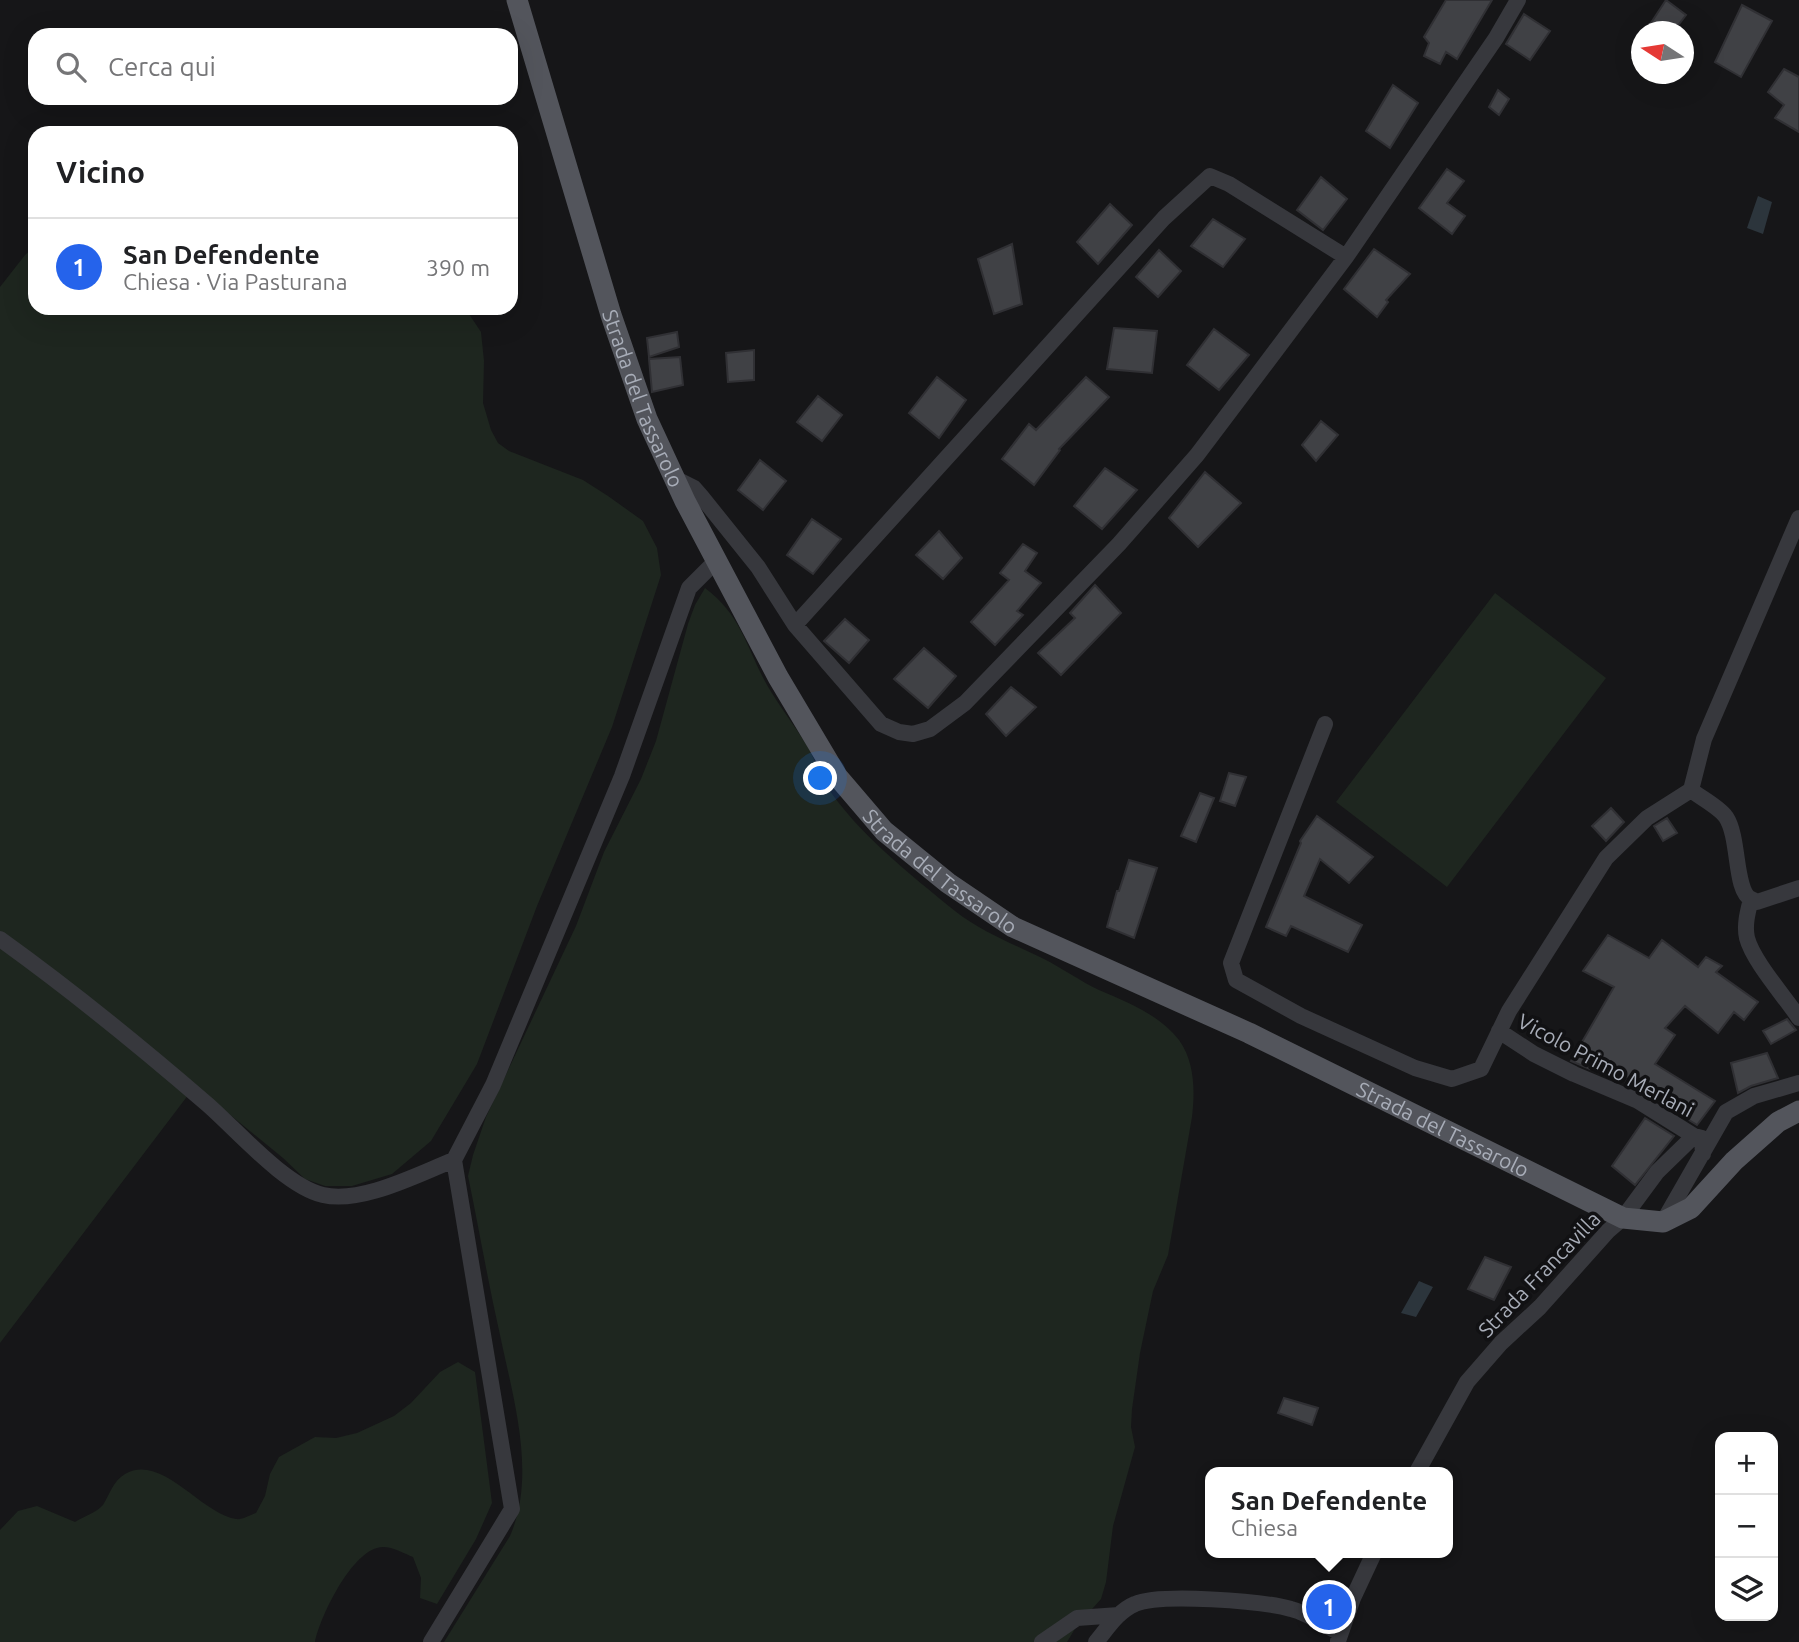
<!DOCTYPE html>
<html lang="it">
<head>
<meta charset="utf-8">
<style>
  :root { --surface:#fff; --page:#f6f6f6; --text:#202124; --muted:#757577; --line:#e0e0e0; --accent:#2563eb }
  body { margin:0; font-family:Ubuntu,sans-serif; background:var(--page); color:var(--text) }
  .controls { position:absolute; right:21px; bottom:21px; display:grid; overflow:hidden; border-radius:14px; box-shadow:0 7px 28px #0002 }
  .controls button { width:63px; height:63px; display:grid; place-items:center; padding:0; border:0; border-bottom:2px solid var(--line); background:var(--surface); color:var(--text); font:35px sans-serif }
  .compass { position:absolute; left:1631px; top:21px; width:63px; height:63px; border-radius:50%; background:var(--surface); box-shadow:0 7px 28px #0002; rotate:282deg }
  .you { position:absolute; left:821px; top:779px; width:24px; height:24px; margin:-18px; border:5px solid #fff; border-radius:50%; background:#1a73e8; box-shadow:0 0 0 10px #1a73e833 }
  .badge { display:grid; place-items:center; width:46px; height:46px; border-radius:50%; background:var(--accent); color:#fff; font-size:23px; font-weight:700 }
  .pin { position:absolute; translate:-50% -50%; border:4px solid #fff; box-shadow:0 2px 7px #0006 }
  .popup { position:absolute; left:1205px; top:1467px; width:248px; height:91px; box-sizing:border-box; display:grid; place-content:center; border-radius:14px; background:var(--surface); filter:drop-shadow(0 2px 5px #0005); font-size:23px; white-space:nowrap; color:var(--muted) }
  .popup b { font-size:26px; color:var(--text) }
  .popup::after { content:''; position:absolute; left:50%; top:100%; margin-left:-14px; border:14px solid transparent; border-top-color:var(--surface) }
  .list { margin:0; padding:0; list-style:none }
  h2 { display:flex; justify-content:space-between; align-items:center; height:91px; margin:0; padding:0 28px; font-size:30px }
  h2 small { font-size:23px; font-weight:400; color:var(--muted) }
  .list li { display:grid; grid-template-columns:46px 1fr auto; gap:21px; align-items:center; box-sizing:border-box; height:98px; padding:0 28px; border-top:2px solid var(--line) }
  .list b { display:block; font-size:26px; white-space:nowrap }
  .list p { margin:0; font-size:23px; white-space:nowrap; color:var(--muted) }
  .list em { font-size:23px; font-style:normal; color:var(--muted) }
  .icon { flex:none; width:38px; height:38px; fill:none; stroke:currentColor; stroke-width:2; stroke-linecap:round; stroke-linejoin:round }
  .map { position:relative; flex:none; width:1799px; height:1642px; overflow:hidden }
  .search { position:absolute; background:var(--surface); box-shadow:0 7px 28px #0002; left:28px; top:28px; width:490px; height:77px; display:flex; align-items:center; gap:18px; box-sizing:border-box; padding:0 24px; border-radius:21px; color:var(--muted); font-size:26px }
  .panel { position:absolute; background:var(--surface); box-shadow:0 7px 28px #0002; left:28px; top:126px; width:490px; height:189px; border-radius:21px }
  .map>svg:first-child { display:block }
  .green { fill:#1e261f }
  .water { fill:#2c353c }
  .building { fill:#404145; stroke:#303034; stroke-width:2 }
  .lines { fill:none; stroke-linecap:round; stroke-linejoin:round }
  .path { stroke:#3d3f44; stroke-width:2.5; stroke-dasharray:3.5 5; stroke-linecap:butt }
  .minor { stroke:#37383d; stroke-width:16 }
  .major { stroke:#53555c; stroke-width:21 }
  .labels { text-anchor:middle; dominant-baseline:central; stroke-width:7; stroke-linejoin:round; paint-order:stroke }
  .street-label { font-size:21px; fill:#a8adb8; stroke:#111113 }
</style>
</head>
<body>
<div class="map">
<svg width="1799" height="1642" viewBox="0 0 1799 1642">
  <rect width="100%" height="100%" fill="#161618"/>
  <path class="green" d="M35,246V308H465L481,332L484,361L483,403L491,430L498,443L509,451L583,480L608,496L643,521L657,548L661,575L612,727L537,906L477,1064L431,1141L392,1174L352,1186H325L305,1179L283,1158L195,1086L0,1343V287L25,255Z
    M705,588C742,616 746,647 767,685C779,706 795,726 808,747C815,759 818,774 826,785C857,833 911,875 955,911C983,933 1012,943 1044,959C1062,968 1080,981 1099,990C1127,1002 1160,1015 1179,1040C1195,1062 1195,1092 1192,1117L1168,1255L1153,1291L1140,1353L1132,1409L1131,1427L1135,1447L1113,1526L1106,1582L1101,1599L1076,1627L1067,1642H444L510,1536C537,1474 513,1398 500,1335C488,1282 479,1229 468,1176L473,1155L486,1117L576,926L604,852L641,779L656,741L688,624L695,605Z
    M1495,593L1606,678L1447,887L1336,802Z
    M458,1362L475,1372L492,1503L476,1539L437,1604L420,1598L421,1578L413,1557C403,1553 388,1544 377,1548C350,1555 320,1617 315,1642H0V1530L18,1511L37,1506L75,1522C83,1517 97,1512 103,1505C110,1494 113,1481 125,1474C162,1453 201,1514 236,1519C242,1520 250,1515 256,1513L265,1496L270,1474L279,1457L315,1437L336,1438L357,1433L394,1416L411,1403L440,1372Z"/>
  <path class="water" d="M1758,196L1772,202L1763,234L1747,228Z
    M1419,1281L1433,1287L1416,1317L1401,1313Z"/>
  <path class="building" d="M1446,0H1492L1457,59L1446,52L1440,64L1424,56L1429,43L1424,37Z
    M1666,0L1686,15L1673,32H1645Z
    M1742,5L1772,21L1741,77L1715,62Z
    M1524,14L1550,31L1530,60L1506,44Z
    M1784,69L1799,77V132L1775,118L1784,105L1768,92Z
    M1393,85L1418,103L1390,148L1366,131Z
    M1498,90L1509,99L1499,115L1489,107Z
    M1447,169L1464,181L1447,203L1465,216L1452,234L1419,208Z
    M1321,177L1347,199L1323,230L1297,210Z
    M1110,204L1132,225L1098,264L1077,242Z
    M1213,219L1245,239L1223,267L1191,246Z
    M1012,244L1022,304L994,314L978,259Z
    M1374,249L1410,274L1386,300L1388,302L1377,317L1344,289Z
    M1159,250L1181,271L1158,297L1136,277Z
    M1114,328L1157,331L1152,373L1107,369Z
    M1214,329L1249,355L1219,390L1187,365Z
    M677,332L679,347L649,357L647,338Z
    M754,350V380L728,382L726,353Z
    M680,357L683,385L652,392L649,359Z
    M937,377L966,400L939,438L909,413Z
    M1086,377L1109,397L1059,449L1060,450L1034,485L1002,459L1029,424L1036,430Z
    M818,396L842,415L822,441L797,422Z
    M1321,421L1338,435L1316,461L1302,445Z
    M760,460L786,481L763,510L738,490Z
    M1105,468L1137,490L1102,529L1074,506Z
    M1205,472L1241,503L1198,547L1169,518Z
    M812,519L841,539L813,574L787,555Z
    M939,531L962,558L943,579L916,555Z
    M1023,544L1037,553L1025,571L1041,583L1017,611L1023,615L995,645L971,622L1009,580L1000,573Z
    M1095,585L1121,613L1061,675L1038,653L1075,618L1070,613Z
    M845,619L869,640L849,663L824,641Z
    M924,648L956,676L928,708L894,679Z
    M1011,687L1036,707L1006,736L986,714Z
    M1229,773L1246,777L1235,806L1220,801Z
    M1200,793L1214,798L1196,842L1181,836Z
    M1611,808L1624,822L1606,841L1592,826Z
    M1317,816L1373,857L1349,883L1320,859L1304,896L1362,925L1348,952L1291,926L1286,936L1266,927L1301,843L1300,841Z
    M1667,818L1677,833L1663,841L1654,826Z
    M1129,860L1157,868L1134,938L1107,927L1117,891H1119Z
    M1608,935L1649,958L1662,940L1698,967L1706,957L1722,966L1716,972L1758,1002L1744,1020L1734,1012L1718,1033L1685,1006L1665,1028L1675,1035L1655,1064L1715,1101L1697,1125L1644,1092L1625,1084L1628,1078L1598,1058L1590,1069L1571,1061L1614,987L1583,971Z
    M1787,1019L1796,1030L1771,1044L1763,1031Z
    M1767,1053L1778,1078L1751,1086L1738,1093L1731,1063Z
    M1645,1118L1674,1136L1635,1185L1612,1166Z
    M1485,1257L1511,1267L1494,1300L1468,1289Z
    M1284,1398L1318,1408L1312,1425L1278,1413Z"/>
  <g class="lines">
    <path class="path" d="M1317,1600L1337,1594"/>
    <path class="minor" d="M1346,257L1229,184L1210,176L1164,218L795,625L881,724L899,732L913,734L930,729L965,703L1119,544L1197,455L1240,398L1346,257L1496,38L1518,0
      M674,478L694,488L701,496L758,567L795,625
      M1325,724L1231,963L1236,980L1301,1016L1415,1068L1452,1079L1481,1069L1509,1011L1606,858L1647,818L1691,790L1704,739L1799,518
      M1691,790C1701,798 1719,807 1726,817C1740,838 1734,891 1751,899
      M1751,899C1748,911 1744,925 1747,938C1753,961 1785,997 1799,1018
      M1751,899L1757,902L1799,888
      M0,939C71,990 141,1047 207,1104C237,1130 285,1186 323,1195C362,1204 418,1174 454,1160L512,1509L431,1642
      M1499,1031L1534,1054L1574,1074L1638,1101L1694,1136
      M454,1160L493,1085L622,776L689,588L717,560
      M1663,1222L1726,1112L1754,1096L1799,1083
      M1417,1472L1467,1382L1501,1343L1540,1307L1608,1231L1623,1218L1657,1172L1694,1136L1702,1138L1703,1154
      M1338,1641L1353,1598L1374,1553
      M1042,1642L1077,1618L1119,1615
      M1096,1642C1107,1629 1118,1611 1135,1604C1160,1593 1262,1601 1291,1609C1308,1613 1324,1625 1340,1633"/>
    <path class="major" id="s1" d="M517,0L611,315L647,419L685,501L778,677L837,776L884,831L948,883L1013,927L1249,1033L1623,1218L1663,1222L1691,1208L1734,1161L1778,1122L1799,1111"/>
  </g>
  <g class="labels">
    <g class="street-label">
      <text stroke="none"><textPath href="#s1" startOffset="418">Strada del Tassarolo</textPath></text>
      <text stroke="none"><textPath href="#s1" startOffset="985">Strada del Tassarolo</textPath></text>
      <text transform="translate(1606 1065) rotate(28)">Vicolo Primo Merlani</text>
      <text stroke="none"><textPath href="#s1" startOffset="1552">Strada del Tassarolo</textPath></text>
      <text transform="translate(1539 1274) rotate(-46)">Strada Francavilla</text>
    </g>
  </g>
</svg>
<div class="controls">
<button>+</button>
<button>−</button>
<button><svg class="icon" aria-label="layers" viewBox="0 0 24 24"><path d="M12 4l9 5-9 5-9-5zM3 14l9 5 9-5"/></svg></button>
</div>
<svg class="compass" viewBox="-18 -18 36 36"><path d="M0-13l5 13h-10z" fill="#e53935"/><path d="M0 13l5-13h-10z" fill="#757577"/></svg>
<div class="you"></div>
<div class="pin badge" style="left:1329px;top:1607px">1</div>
<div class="popup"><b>San Defendente</b>Chiesa</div>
<div class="search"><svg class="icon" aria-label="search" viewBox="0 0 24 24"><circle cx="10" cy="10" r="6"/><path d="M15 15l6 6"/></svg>Cerca qui</div>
<section class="panel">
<h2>Vicino<small></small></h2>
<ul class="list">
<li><span class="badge">1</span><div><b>San Defendente</b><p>Chiesa · Via Pasturana</p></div><em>390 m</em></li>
</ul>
</section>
</div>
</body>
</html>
